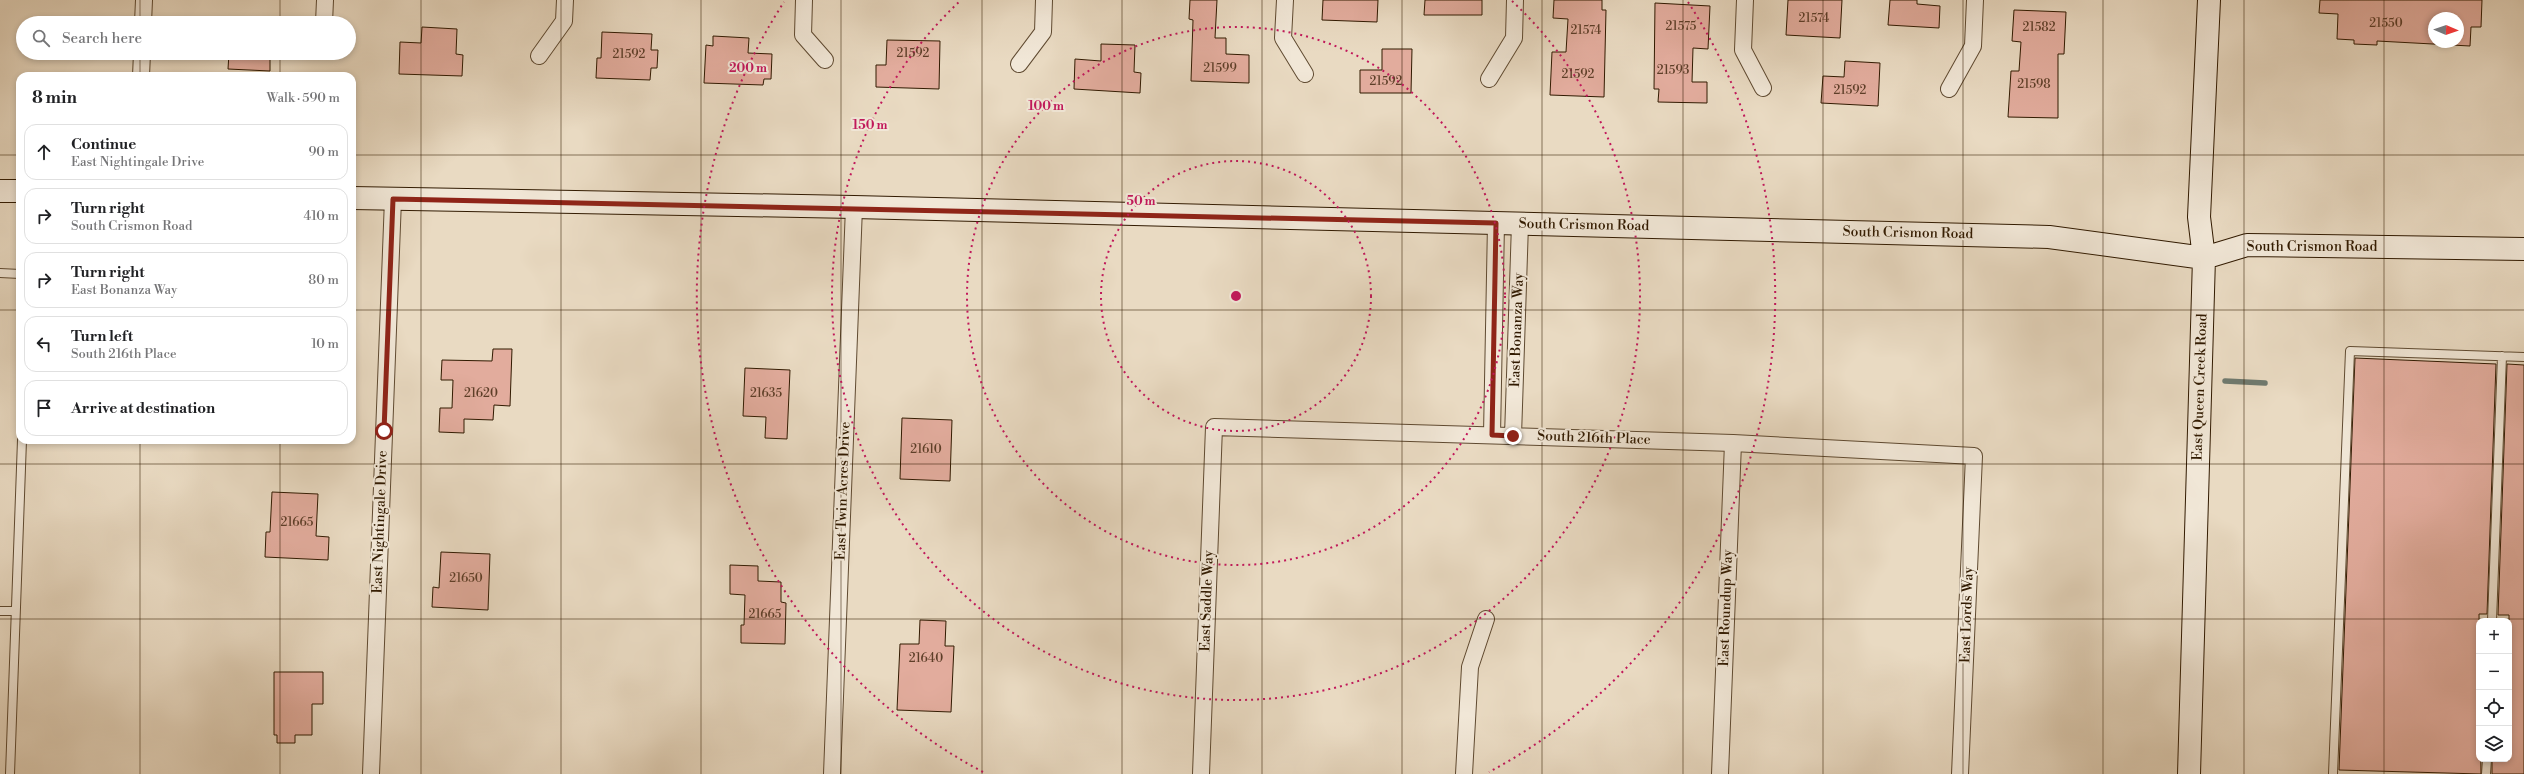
<!DOCTYPE html>
<html lang="en">
<head>
<meta charset="utf-8">
<style>
  :root { --surface:#fff; --page:#f2f2f2; --text:#202124; --muted:#757577; --line:#e0e0e0 }
  body { margin:0; font-family:"Libre Bodoni",serif; background:var(--page); color:var(--text) }
  .controls { position:absolute; right:12px; bottom:12px; display:grid; overflow:hidden; border-radius:8px; box-shadow:0 2px 6px #0003 }
  .controls button { width:36px; height:36px; display:grid; place-items:center; padding:0; border:0; border-bottom:1px solid var(--line); background:var(--surface); color:var(--text); font:20px sans-serif }
  .compass { position:absolute; left:2428px; top:12px; width:36px; height:36px; border-radius:50%; background:var(--surface); box-shadow:0 2px 6px #0003; rotate:92deg }
  .stop { position:absolute; width:12px; height:12px; margin:-9px; border:3px solid #8f2418; border-radius:50%; background:#fff }
  .stop.end { background:#8f2418; border-color:#fff; box-shadow:0 1px 4px #0008 }
  .list { margin:0; padding:0; list-style:none }
  h2 { display:flex; justify-content:space-between; align-items:center; height:52px; margin:0; padding:0 16px; font-size:17px }
  h2 small { font-size:13px; font-weight:400; color:var(--muted) }
  .list li { display:grid; grid-template-columns:26px 1fr auto; gap:12px; align-items:center; box-sizing:border-box; height:56px; margin:0 8px 8px; padding:0 8px; border:1px solid var(--line); border-radius:12px }
  .list b { display:block; font-size:15px; white-space:nowrap }
  .list p { margin:0; font-size:13px; white-space:nowrap; color:var(--muted) }
  .list em { font-size:13px; font-style:normal; color:var(--muted) }
  .icon { flex:none; width:22px; height:22px; fill:none; stroke:currentColor; stroke-width:2; stroke-linecap:round; stroke-linejoin:round }
  .map { position:relative; flex:none; width:2524px; height:774px; overflow:hidden }
  .search { position:absolute; background:var(--surface); box-shadow:0 2px 6px #0003; left:16px; top:16px; width:340px; height:44px; display:flex; align-items:center; gap:10px; box-sizing:border-box; padding:0 14px; border-radius:22px; color:var(--muted); font-size:15px }
  .panel { position:absolute; background:var(--surface); box-shadow:0 2px 6px #0003; left:16px; top:72px; width:340px; height:372px; border-radius:12px }
  .map>svg:first-child { display:block }
  .lines { fill:none; stroke-linecap:round; stroke-linejoin:round }
  .stream { stroke:#6f7a6f; stroke-width:5.5 }
  .building { fill:#e2ac9d; stroke:#311a01; fill-rule:evenodd }
  .lane-casing { stroke:#5f4a31; stroke-width:10 }
  .street-casing { stroke:#5f4a31; stroke-width:18 }
  .secondary-casing { stroke:#311a01; stroke-width:24 }
  .lane { stroke:#f1e7d7; stroke-width:8 }
  .street { stroke:#f1e7d7; stroke-width:16 }
  .secondary { stroke:#f1e7d7; stroke-width:22 }
  .route { stroke:#8f2418; stroke-width:5 }
  .grid { fill:none; stroke:#311a01; stroke-width:1; stroke-opacity:0.55 }
  .ring { fill:none; stroke:#c2185b; stroke-width:2; stroke-dasharray:2 4 }
  .labels { text-anchor:middle; dominant-baseline:central; stroke-width:4; stroke-linejoin:round; paint-order:stroke }
  .number-label { font-size:12px; fill:#5d3e28 }
  .street-label { font-size:14px; fill:#311a01; stroke:#f1e7d7 }
  .centre { fill:#c2185b; stroke:#f1e7d7; stroke-width:2 }
  .ring-label { font-size:12px; text-anchor:middle; font-weight:bold; fill:#c2185b; stroke:#f1e7d7; stroke-width:4; stroke-linejoin:round; paint-order:stroke }
</style>
</head>
<body>
<div class="map">
<svg width="2524" height="774" viewBox="0 0 2524 774">
  <rect width="100%" height="100%" fill="#e9dac2"/>
  <filter id="stains"><feTurbulence type="fractalNoise" baseFrequency=".005" numOctaves="4"/><feColorMatrix values="0 0 0 0 .2 0 0 0 0 .09 0 0 0 0 .02 0 0 0 .5 -.17"/></filter>
  <radialGradient id="worn" r=".72"><stop offset=".6" stop-color="#630" stop-opacity="0"/><stop offset="1" stop-color="#630" stop-opacity=".3"/></radialGradient>
  <g class="lines">
    <path class="stream" d="M2225,381L2265,383"/>
  </g>
  <path class="building" d="M1190,0H1217L1215,38H1226V54L1249,55V83L1191,81L1193,20L1189,19Z
    M1323,0H1378L1377,22L1322,20Z
    M1425,0H1482V15H1424Z
    M1554,0H1602V10H1606L1604,97L1550,95L1552,52H1566L1568,19L1553,18Z
    M1788,0H1842L1840,38L1786,35Z
    M1890,0H1917V4L1940,6L1939,28L1888,25Z
    M2320,0H2482L2481,27H2471L2470,46L2377,41V45L2354,44V40L2337,39L2338,14L2319,13ZM2434,18H2458V42H2434Z
    M1655,3L1710,6L1708,49L1693,48L1692,82H1707V103L1658,102L1659,89H1654Z
    M2014,10L2066,12L2064,54H2058V118L2008,117L2011,71H2019L2021,42L2012,41Z
    M422,27L457,29L456,54L463,55L462,76L399,74L400,42L421,43Z
    M602,32L652,34L651,50H658L657,68H651L650,80L596,78L597,58H601Z
    M713,36L749,38L748,53L772,54L771,79H764L763,85L704,83L706,45L713,46Z
    M887,40L940,41L939,89L876,87V65H886Z
    M1101,44L1135,45L1134,72L1141,73L1140,93L1074,89L1075,59L1101,61Z
    M1382,49H1412L1411,93H1360V70H1382Z
    M229,53H270V71L228,69Z
    M1845,61L1880,63L1878,106L1821,103L1823,76L1844,77Z
    M493,349H512L510,406L494,405L493,420L464,419V433L439,432L440,408H452L453,380H441L442,360L492,361Z
    M2355,358L2496,364L2487,614H2479L2481,774L2339,770Z
    M2507,364L2524,365V774H2492V759L2509,760V615H2498Z
    M745,368L790,370L787,439L765,438L766,417L743,416Z
    M902,418L952,420L950,481L900,479Z
    M272,492L318,494L316,536L329,537L328,560L265,557L266,532H270Z
    M441,552L490,554L488,610L432,607L433,587L439,588Z
    M730,565L758,566V581L781,582V602L786,603L785,644L741,643V625H744L745,595L730,594Z
    M920,620L946,621L945,646H954L951,712L897,710L900,644H919Z
    M274,672H323V704H312V735H295V743H277V735H274Z"/>
  <g class="lines">
    <defs>
      <path id="lane" d="M0,273L20,274
        M0,611H15
        M2492,621L2502,356
        M10,774L22,440
        M2333,774L2350,351L2524,357
        M2486,774L2487,759"/>
      <path id="street" d="M804,0L803,35L825,60
        M1285,0L1283,38L1305,74
        M1745,0L1743,50L1763,88
        M143,23L144,0
        M324,23L325,0
        M539,56L564,21L565,0
        M1019,64L1043,32L1044,0
        M141,76L142,53
        M1489,79L1514,38L1515,0
        M1949,89L1973,46L1975,0
        M1492,435L1496,223
        M1513,436L1520,224
        M371,774L393,199
        M832,774L854,207
        M1201,774L1214,427L1733,443L1974,456L1960,774
        M1464,774L1470,667L1486,619
        M1720,774L1733,443"/>
      <path id="secondary" d="M0,191H20
        M352,198L854,207L2049,237L2204,258L2247,245L2524,249
        M2189,774L2204,258L2199,217L2209,0"/>
    </defs>
    <use href="#lane" class="lane-casing"/>
    <use href="#street" class="street-casing"/>
    <use href="#secondary" class="secondary-casing"/>
    <use href="#lane" class="lane"/>
    <use href="#street" class="street"/>
    <use href="#secondary" class="secondary"/>
  </g>
  <g class="lines">
    <path class="route" d="M384,431L393,199L1496,223L1492,435L1513,436"/>
  </g>
  <path class="grid" d="M140,0V23M280,0V23M421,0V774M561,0V774M701,0V774M841,0V774M982,0V774M1122,0V774M1262,0V774M1402,0V774M1542,0V774M1683,0V774M1823,0V774M1963,0V774M2103,0V774M2244,0V774M2384,0V774M140,53V76M280,53V76M0,155H20M352,155H2524M0,310H20M352,310H2524M140,440V774M280,440V774M0,464H2524M0,619H2524"/>
  <g class="ring">
    <circle cx="1236" cy="296" r="135"/>
    <circle cx="1236" cy="296" r="269"/>
    <path d="M1512 1A404 404 0 1 1 960 1"/>
    <path d="M983 772A539 539 0 0 1 784 2M1688 2A539 539 0 0 1 1489 772"/>
  </g>
  <g class="labels">
    <g class="number-label">
      <text x="1814" y="18">21574</text>
      <text x="2386" y="23">21550</text>
      <text x="1681" y="26">21575</text>
      <text x="2039" y="27">21582</text>
      <text x="1586" y="30">21574</text>
      <text x="913" y="53">21592</text>
      <text x="629" y="54">21592</text>
      <text x="1220" y="68">21599</text>
      <text x="1673" y="70">21593</text>
      <text x="1578" y="74">21592</text>
      <text x="1386" y="81">21592</text>
      <text x="2034" y="84">21598</text>
      <text x="1850" y="90">21592</text>
      <text x="481" y="393">21620</text>
      <text x="766" y="393">21635</text>
      <text x="926" y="449">21610</text>
      <text x="297" y="522">21665</text>
      <text x="466" y="578">21650</text>
      <text x="765" y="614">21665</text>
      <text x="926" y="658">21640</text>
    </g>
    <g class="street-label">
      <text transform="translate(1584 225) rotate(1)">South Crismon Road</text>
      <text transform="translate(1908 233) rotate(1)">South Crismon Road</text>
      <text x="2312" y="247">South Crismon Road</text>
      <text transform="translate(1517 330) rotate(-88)">East Bonanza Way</text>
      <text transform="translate(2200 387) rotate(-88)">East Queen Creek Road</text>
      <text transform="translate(1594 438) rotate(2)">South 216th Place</text>
      <text transform="translate(843 491) rotate(-88)">East Twin Acres Drive</text>
      <text transform="translate(380 522) rotate(-88)">East Nightingale Drive</text>
      <text transform="translate(1207 601) rotate(-88)">East Saddle Way</text>
      <text transform="translate(1726 608) rotate(-88)">East Roundup Way</text>
      <text transform="translate(1967 615) rotate(-88)">East Lords Way</text>
    </g>
  </g>
  <circle cx="1236" cy="296" r="6" class="centre"/>
  <g class="ring-label">
    <text x="748" y="72">200 m</text>
    <text x="1046" y="110">100 m</text>
    <text x="870" y="129">150 m</text>
    <text x="1141" y="205">50 m</text>
  </g>
  <rect width="100%" height="100%" filter="url(#stains)"/>
  <rect width="100%" height="100%" fill="url(#worn)"/>
</svg>
<div class="controls">
<button>+</button>
<button>−</button>
<button><svg class="icon" aria-label="locate" viewBox="0 0 24 24"><circle cx="12" cy="12" r="6"/><path d="M12 2v4M12 18v4M2 12h4M18 12h4"/></svg></button>
<button><svg class="icon" aria-label="layers" viewBox="0 0 24 24"><path d="M12 4l9 5-9 5-9-5zM3 14l9 5 9-5"/></svg></button>
</div>
<svg class="compass" viewBox="-18 -18 36 36"><path d="M0-13l5 13h-10z" fill="#e53935"/><path d="M0 13l5-13h-10z" fill="#757577"/></svg>
<div class="stop" style="left:384px;top:431px"></div>
<div class="stop end" style="left:1513px;top:436px"></div>
<div class="search"><svg class="icon" aria-label="search" viewBox="0 0 24 24"><circle cx="10" cy="10" r="6"/><path d="M15 15l6 6"/></svg>Search here</div>
<section class="panel">
<h2>8 min<small>Walk · 590 m</small></h2>
<ul class="list">
<li><svg class="icon" aria-label="ahead" viewBox="0 0 24 24"><path d="M12 20V5M6 11l6-6 6 6"/></svg><div><b>Continue</b><p>East Nightingale Drive</p></div><em>90 m</em></li>
<li><svg class="icon" aria-label="right" viewBox="0 0 24 24"><path d="M7 20v-9h11M14 6l5 5-5 5"/></svg><div><b>Turn right</b><p>South Crismon Road</p></div><em>410 m</em></li>
<li><svg class="icon" aria-label="right" viewBox="0 0 24 24"><path d="M7 20v-9h11M14 6l5 5-5 5"/></svg><div><b>Turn right</b><p>East Bonanza Way</p></div><em>80 m</em></li>
<li><svg class="icon" aria-label="left" viewBox="0 0 24 24"><path d="M17 20v-9H6M10 6l-5 5 5 5"/></svg><div><b>Turn left</b><p>South 216th Place</p></div><em>10 m</em></li>
<li><svg class="icon" aria-label="arrive" viewBox="0 0 24 24"><path d="M6 21V4h12l-3 4 3 4H6"/></svg><div><b>Arrive at destination</b></div></li>
</ul>
</section>
</div>
</body>
</html>
